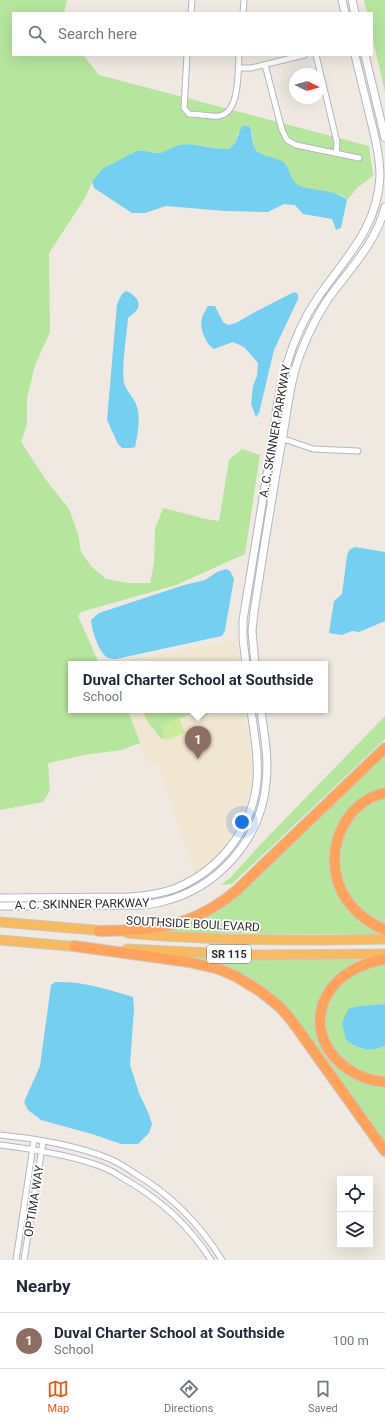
<!DOCTYPE html>
<html lang="en">
<head>
<meta charset="utf-8">
<style>
  :root { --surface:#fff; --page:#f2f2f3; --text:#1f2937; --muted:#747a83; --line:#e0e1e3; --accent:#ea580c }
  body { margin:0; font-family:Roboto,sans-serif; background:var(--page); color:var(--text) }
  .controls { position:absolute; right:12px; bottom:12px; display:grid; overflow:hidden; border-radius:0px; box-shadow:0 4px 16px #0002 }
  .controls button { width:36px; height:36px; display:grid; place-items:center; padding:0; border:0; border-bottom:1px solid var(--line); background:var(--surface); color:var(--text); font:20px sans-serif }
  .compass { position:absolute; left:289px; top:68px; width:36px; height:36px; border-radius:50%; background:var(--surface); box-shadow:0 4px 16px #0002; rotate:95deg }
  .you { position:absolute; left:242px; top:822px; width:14px; height:14px; margin:-10px; border:3px solid #fff; border-radius:50%; background:#1a73e8; box-shadow:0 0 0 6px #1a73e833 }
  .badge { display:grid; place-items:center; width:26px; height:26px; border-radius:50%; background:var(--accent); color:#fff; font-size:13px; font-weight:700 }
  .pin { position:absolute; translate:-50% -33px; filter:drop-shadow(0 1px 2px #0008) }
  .pin::after { content:''; position:absolute; top:21px; width:14px; height:12px; background:inherit; clip-path:polygon(0 0,100% 0,50% 100%) }
  .popup { position:absolute; left:68px; top:661px; width:260px; height:52px; box-sizing:border-box; display:grid; place-content:center; border-radius:0px; background:var(--surface); filter:drop-shadow(0 1px 3px #0005); font-size:13px; white-space:nowrap; color:var(--muted) }
  .popup b { font-size:15px; color:var(--text) }
  .popup::after { content:''; position:absolute; left:50%; top:100%; margin-left:-8px; border:8px solid transparent; border-top-color:var(--surface) }
  .list { margin:0; padding:0; list-style:none }
  h2 { display:flex; justify-content:space-between; align-items:center; height:52px; margin:0; padding:0 16px; font-size:17px }
  h2 small { font-size:13px; font-weight:400; color:var(--muted) }
  .list li { display:grid; grid-template-columns:26px 1fr auto; gap:12px; align-items:center; box-sizing:border-box; height:56px; padding:0 16px; border-top:1px solid var(--line) }
  .list b { display:block; font-size:15px; white-space:nowrap }
  .list p { margin:0; font-size:13px; white-space:nowrap; color:var(--muted) }
  .list em { font-size:13px; font-style:normal; color:var(--muted) }
  .icon { flex:none; width:22px; height:22px; fill:none; stroke:currentColor; stroke-width:2; stroke-linecap:round; stroke-linejoin:round }
  .map { position:relative; flex:none; width:385px; height:1260px; overflow:hidden }
  .search { position:absolute; background:var(--surface); box-shadow:0 4px 16px #0002; left:12px; right:12px; top:12px; height:44px; display:flex; align-items:center; gap:10px; box-sizing:border-box; padding:0 14px; border-radius:0px; color:var(--muted); font-size:15px }
  .sheet { height:108px; background:var(--surface) }
  nav { display:flex; justify-content:space-around; align-items:center; box-sizing:border-box; height:56px; border-top:1px solid var(--line); background:var(--surface); font-size:11px; color:var(--muted) }
  nav a { display:grid; justify-items:center; gap:2px }
  nav .on { color:var(--accent) }
  .map>svg:first-child { display:block }
  .education { fill:#f0e6d1 }
  .green { fill:#b6e59e }
  .pitch { fill:#c9ec9a }
  .water { fill:#75cff0 }
  .lines { fill:none; stroke-linecap:round; stroke-linejoin:round }
  .minor-casing { stroke:#b4b7c1; stroke-width:7 }
  .secondary-casing { stroke:#b4b7c1; stroke-width:9 }
  .trunk-casing { stroke:#c9c9c9; stroke-width:11 }
  .motorway-casing { stroke:#c9c9c9; stroke-width:12 }
  .minor { stroke:#fff; stroke-width:5 }
  .secondary { stroke:#fff; stroke-width:7 }
  .trunk { stroke:#f8ba60; stroke-width:9 }
  .motorway { stroke:#ffa35c; stroke-width:10 }
  .labels { text-anchor:middle; dominant-baseline:central; stroke-width:3.5; stroke-linejoin:round; paint-order:stroke }
  .shield { fill:#fff; stroke:#6d6d6d; stroke-width:1 }
  .shield-label { font-size:11px; font-weight:bold; fill:#2e2e2e }
  .street-label { font-size:12px; fill:#2e2e2e; stroke:#fff }
</style>
</head>
<body>
<div class="map">
<svg width="385" height="1260" viewBox="0 0 385 1260">
  <rect width="100%" height="100%" fill="#efe9e1"/>
  <path class="education" d="M237,640L239,658L238,664L110,663Z
    M128,710H243L245,727L248,729L252,765L250,788L247,802L242,816L227,842L212,860L195,872L157,763L148,766Z"/>
  <path class="green" d="M0,0H67L64,13H13V55H83L99,75L369,146L373,176L357,188L347,200L342,195L303,187L295,184L290,176L287,166L259,153L254,148L252,131L238,133L235,143L229,149C213,150 194,142 180,145C176,146 172,149 168,151C160,155 150,152 141,150L92,182L85,198L49,253L50,332L35,365L27,398V424L21,442L46,480L69,509L78,534L81,552L92,567L106,579L129,583H150L154,563L155,529L163,508C182,512 200,519 219,521L229,460L242,449L260,455L245,554L176,585L81,612L78,616L98,661L103,664H71V710H128L140,743L122,750L90,754L48,763L50,790L43,802L0,810Z
    M364,0H385V92L372,35V13H367Z
    M142,710H210L203,718L197,720L194,713L161,725L165,738L161,739L148,722Z
    M385,716V739L232,884L221,885L231,877L258,847Z
    M385,751V791L372,795L336,837L340,894L385,934H271L159,932L205,914Z
    M385,795V928L368,918L343,891L338,852L353,814Z
    M178,957L275,960H367L331,984L320,1033L354,1078L373,1084L385,1086V1148L261,989Z
    M385,961V1004L359,1006V1048C368,1050 376,1050 385,1046V1079L351,1068L330,1046L324,1027L325,1010L338,984L372,965Z"/>
  <path class="pitch" d="M179,718L185,733L166,740L161,725Z"/>
  <path class="water" d="M242,126H249C253,133 252,145 255,149C262,158 275,156 283,162C293,169 287,182 303,187C318,191 336,190 347,200L341,228L336,230L332,219L303,214L295,205L284,204L268,212L225,211L166,206L145,213H132L94,188L92,182L102,169L137,151C145,149 152,154 159,153C167,152 172,147 179,145C193,142 214,150 229,149L235,143Z
    M126,291C133,294 141,300 138,308C136,312 131,315 128,318C127,334 121,368 124,383C126,390 133,397 136,404C141,416 138,434 135,447L131,448H122L118,444L107,420L117,304L122,294Z
    M294,292L298,294V299L274,350L259,413L256,417L251,404L253,386L257,376L258,363L244,347L233,342L214,349C209,346 207,342 204,336C199,324 201,317 208,306H215L223,322L228,325L236,323L255,312Z
    M355,547L385,552V621L359,632L352,631L342,635L329,633L334,601L342,594L347,556L349,550Z
    M226,569L230,571L234,579L225,630L222,636L116,659C113,659 111,659 109,658C99,655 92,630 91,620L99,613L184,585L205,580L217,572Z
    M55,982C82,981 107,989 133,997L134,1009L130,1065L139,1093L148,1112L152,1124L149,1133L138,1144H121L92,1134L41,1120L28,1110L24,1102L40,1066L51,985Z
    M385,1004V1046C368,1053 360,1049 346,1040L342,1023L348,1009L359,1006Z"/>
  <g class="lines">
    <defs>
      <path id="minor" d="M191,13L192,0
        M243,13L244,0
        M187,55L184,108L189,114C198,114 210,117 219,116C240,113 238,71 239,55
        M316,55L337,142L336,153
        M265,65L282,130L287,140L296,145L359,158
        M238,68H251L304,55
        M282,439L290,441L313,449L358,451
        M0,1135C34,1138 79,1146 110,1159C119,1163 127,1168 134,1173C172,1195 199,1223 222,1260
        M0,1145C32,1149 77,1156 107,1169C114,1172 121,1177 128,1181C162,1201 190,1227 211,1260
        M16,1260L34,1140
        M24,1260L43,1142"/>
      <path id="secondary" d="M342,0L345,13
        M352,0L355,13
        M365,55L385,138
        M246,664L243,639V620C252,568 260,515 269,462C274,429 277,395 287,364C294,340 305,316 319,296C346,257 378,227 380,176C380,156 375,136 370,117C365,96 360,76 355,55
        M255,664L252,631L254,612C263,553 272,494 283,435C288,405 291,375 303,347C310,330 318,314 328,299C349,270 376,243 385,207
        M0,898L129,897C144,896 159,894 174,889C219,871 253,829 257,780C259,757 254,733 251,710
        M0,906C33,906 67,905 100,905C120,905 141,907 161,902C217,889 261,840 266,783C269,758 264,734 261,710"/>
      <path id="trunk" d="M0,922L106,931
        M127,933C213,941 299,941 385,939
        M0,940L80,947
        M127,949L253,955L385,954"/>
      <path id="motorway" d="M385,793C342,802 323,854 342,892C352,910 366,922 385,930
        M99,931C155,930 192,928 237,890L385,748
        M74,946L189,962L219,969L237,977L260,991L280,1007L292,1021L385,1151
        M385,959C364,963 343,972 330,990C301,1033 340,1079 385,1082"/>
    </defs>
    <use href="#minor" class="minor-casing"/>
    <use href="#secondary" class="secondary-casing"/>
    <use href="#trunk" class="trunk-casing"/>
    <use href="#motorway" class="motorway-casing"/>
    <use href="#minor" class="minor"/>
    <use href="#secondary" class="secondary"/>
    <use href="#trunk" class="trunk"/>
    <use href="#motorway" class="motorway"/>
  </g>
  <g class="labels">
    <rect class="shield" x="207" y="945" width="44" height="18" rx="3"/>
    <g class="shield-label">
      <text x="229" y="954">SR 115</text>
    </g>
    <g class="street-label">
      <text transform="translate(275 431) rotate(-80)">A. C. SKINNER PARKWAY</text>
      <text transform="translate(82 904) rotate(-1)">A. C. SKINNER PARKWAY</text>
      <text transform="translate(193 924) rotate(3)">SOUTHSIDE BOULEVARD</text>
      <text transform="translate(34 1201) rotate(-81)">OPTIMA WAY</text>
    </g>
  </g>
</svg>
<div class="controls">
<button><svg class="icon" aria-label="locate" viewBox="0 0 24 24"><circle cx="12" cy="12" r="6"/><path d="M12 2v4M12 18v4M2 12h4M18 12h4"/></svg></button>
<button><svg class="icon" aria-label="layers" viewBox="0 0 24 24"><path d="M12 4l9 5-9 5-9-5zM3 14l9 5 9-5"/></svg></button>
</div>
<svg class="compass" viewBox="-18 -18 36 36"><path d="M0-13l5 13h-10z" fill="#e53935"/><path d="M0 13l5-13h-10z" fill="#747a83"/></svg>
<div class="you"></div>
<div class="pin badge" style="left:198px;top:759px;background:#8d6e63">1</div>
<div class="popup"><b>Duval Charter School at Southside</b>School</div>
<div class="search"><svg class="icon" aria-label="search" viewBox="0 0 24 24"><circle cx="10" cy="10" r="6"/><path d="M15 15l6 6"/></svg>Search here</div>
</div>
<section class="sheet">
<h2>Nearby<small></small></h2>
<ul class="list">
<li><span class="badge" style="background:#8d6e63">1</span><div><b>Duval Charter School at Southside</b><p>School</p></div><em>100 m</em></li>
</ul>
</section>
<nav>
<a class="on"><svg class="icon" aria-label="map" viewBox="0 0 24 24"><path d="M3 6l6-2 6 2 6-2v14l-6 2-6-2-6 2zM9 4v14M15 6v14"/></svg>Map</a>
<a><svg class="icon" aria-label="directions" viewBox="0 0 24 24"><path d="M12 3l9 9-9 9-9-9zM9 14v-3h6M13 9l2 2-2 2"/></svg>Directions</a>
<a><svg class="icon" aria-label="saved" viewBox="0 0 24 24"><path d="M7 4h10v16l-5-4-5 4z"/></svg>Saved</a>
</nav>
</body>
</html>
